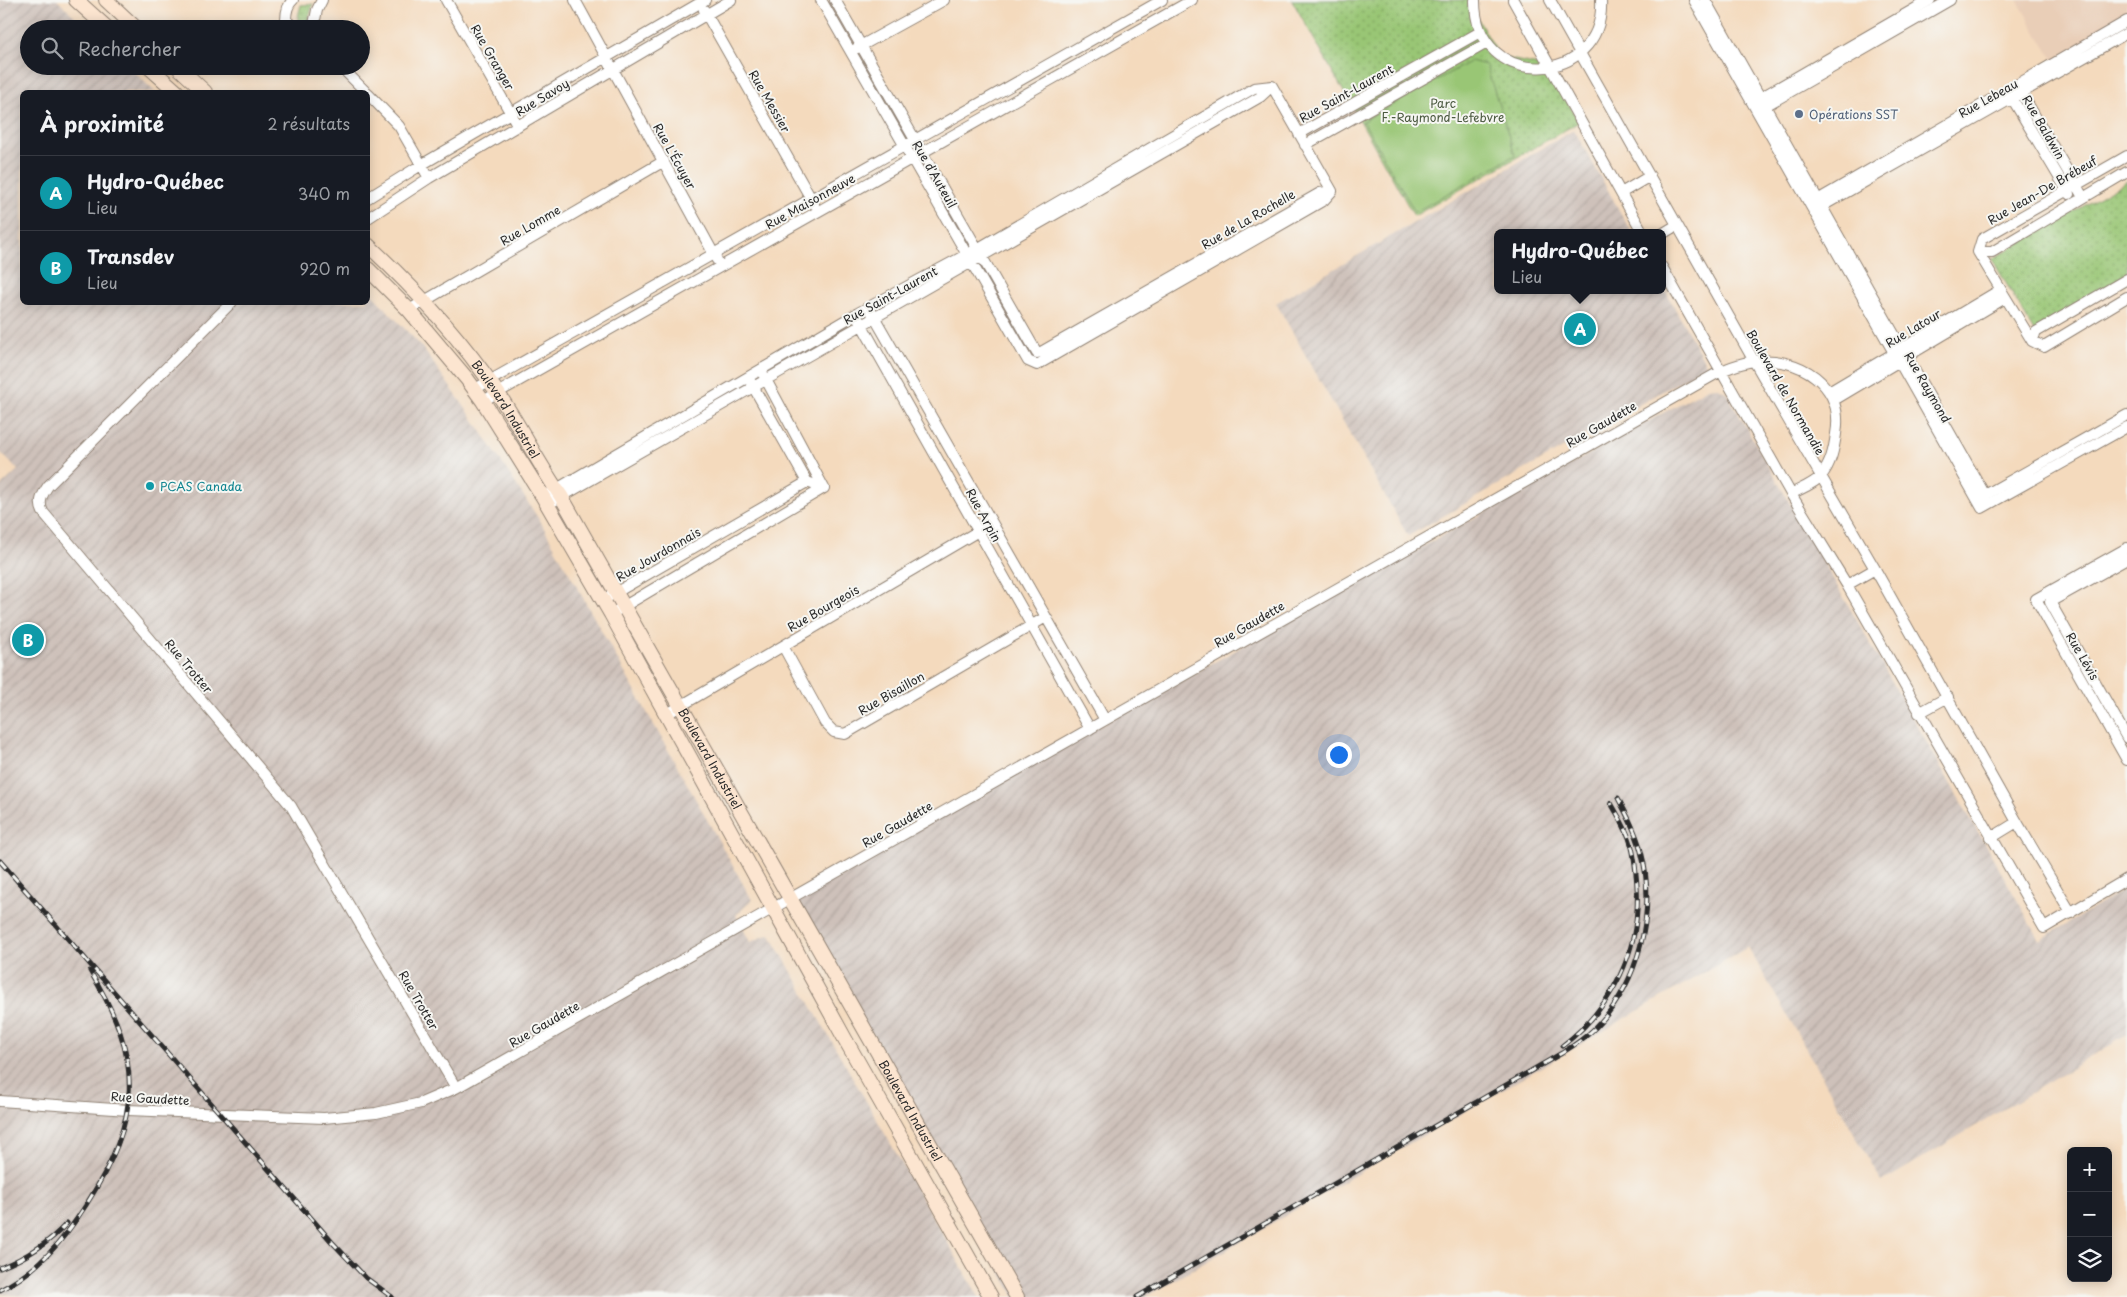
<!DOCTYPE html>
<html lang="fr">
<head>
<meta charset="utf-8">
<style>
  :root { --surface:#171b24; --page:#242831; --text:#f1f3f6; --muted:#9ea1a6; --line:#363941; --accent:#c8321e }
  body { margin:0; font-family:"Playpen Sans",sans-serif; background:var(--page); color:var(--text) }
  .controls { position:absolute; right:15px; bottom:15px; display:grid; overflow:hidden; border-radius:8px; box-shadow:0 2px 12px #0003 }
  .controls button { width:45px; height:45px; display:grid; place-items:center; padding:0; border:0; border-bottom:1px solid var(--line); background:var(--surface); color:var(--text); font:25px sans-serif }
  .you { position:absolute; left:1338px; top:754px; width:18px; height:18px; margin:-12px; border:4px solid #fff; border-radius:50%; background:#1a73e8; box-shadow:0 0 0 8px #1a73e833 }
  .badge { display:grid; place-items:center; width:32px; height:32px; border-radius:50%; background:var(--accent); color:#fff; font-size:16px; font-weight:700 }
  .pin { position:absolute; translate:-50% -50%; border:2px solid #fff; box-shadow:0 1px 5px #0006 }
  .popup { position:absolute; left:1494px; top:229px; width:172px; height:65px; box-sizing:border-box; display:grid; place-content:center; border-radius:8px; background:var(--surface); filter:drop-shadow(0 1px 4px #0005); font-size:16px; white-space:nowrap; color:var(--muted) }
  .popup b { font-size:19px; color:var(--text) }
  .popup::after { content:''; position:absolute; left:50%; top:100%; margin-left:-10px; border:10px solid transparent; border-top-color:var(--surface) }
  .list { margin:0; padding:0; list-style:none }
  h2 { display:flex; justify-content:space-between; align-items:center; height:65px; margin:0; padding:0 20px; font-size:21px }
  h2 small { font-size:16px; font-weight:400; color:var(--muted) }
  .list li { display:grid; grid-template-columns:32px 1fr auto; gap:15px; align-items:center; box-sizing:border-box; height:75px; padding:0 20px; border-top:1px solid var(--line) }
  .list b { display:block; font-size:19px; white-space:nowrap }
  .list p { margin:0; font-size:16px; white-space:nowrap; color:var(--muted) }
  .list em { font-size:16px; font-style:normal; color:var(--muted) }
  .icon { flex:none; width:28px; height:28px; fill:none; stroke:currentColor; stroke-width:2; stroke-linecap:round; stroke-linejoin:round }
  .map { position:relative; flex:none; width:2127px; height:1297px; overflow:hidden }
  .search { position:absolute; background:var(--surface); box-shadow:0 2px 12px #0003; left:20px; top:20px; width:350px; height:55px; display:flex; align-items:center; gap:12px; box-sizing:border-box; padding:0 18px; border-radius:28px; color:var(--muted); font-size:19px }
  .panel { position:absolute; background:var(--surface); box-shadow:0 2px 12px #0003; left:20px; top:90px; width:350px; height:215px; border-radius:8px }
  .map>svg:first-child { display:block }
  .built { fill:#e9ceb7 }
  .industrial { fill:url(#industrial-furrows) }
  .green { fill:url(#green-dots); stroke:#627850 }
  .pitch { fill:#99c674; stroke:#627850 }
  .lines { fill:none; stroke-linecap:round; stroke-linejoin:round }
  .street-casing { stroke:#908274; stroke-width:12 }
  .secondary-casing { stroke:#908274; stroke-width:16 }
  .street { stroke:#fff; stroke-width:10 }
  .secondary { stroke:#fce5d0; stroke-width:14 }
  .rail-casing { stroke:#2b2b2b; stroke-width:5 }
  .rail { stroke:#f6f6f2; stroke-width:3; stroke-dasharray:9; stroke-linecap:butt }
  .service-dot { fill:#5c6f8a; stroke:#f6f6f2; stroke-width:2 }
  .culture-dot { fill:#0f9aa8; stroke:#f6f6f2; stroke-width:2 }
  .labels { text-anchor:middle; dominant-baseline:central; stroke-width:4; stroke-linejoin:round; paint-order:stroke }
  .street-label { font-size:12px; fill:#2b2b2b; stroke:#f6f6f2 }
  .park-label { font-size:12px; fill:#4c5a41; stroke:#f6f6f2 }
  .service-label { font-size:12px; fill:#4e5e75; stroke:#f6f6f2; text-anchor:start }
  .culture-label { font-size:12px; fill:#0d838f; stroke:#f6f6f2; text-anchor:start }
</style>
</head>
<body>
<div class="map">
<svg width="2127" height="1297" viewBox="0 0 2127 1297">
  <defs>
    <pattern id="industrial-furrows" width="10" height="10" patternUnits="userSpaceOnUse" patternTransform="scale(1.25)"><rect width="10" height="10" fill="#cec1ba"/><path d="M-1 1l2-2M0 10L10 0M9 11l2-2" fill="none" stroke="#b1a6a0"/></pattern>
    <pattern id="green-dots" width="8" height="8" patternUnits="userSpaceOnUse" patternTransform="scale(1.25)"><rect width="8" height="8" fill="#99c674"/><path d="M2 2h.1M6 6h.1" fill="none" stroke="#7da15f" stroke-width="1.8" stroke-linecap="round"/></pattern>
  </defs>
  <rect width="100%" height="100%" fill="#f6f6f2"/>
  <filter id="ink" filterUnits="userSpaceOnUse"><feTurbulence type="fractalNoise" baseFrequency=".02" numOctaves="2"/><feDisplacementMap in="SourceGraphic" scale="10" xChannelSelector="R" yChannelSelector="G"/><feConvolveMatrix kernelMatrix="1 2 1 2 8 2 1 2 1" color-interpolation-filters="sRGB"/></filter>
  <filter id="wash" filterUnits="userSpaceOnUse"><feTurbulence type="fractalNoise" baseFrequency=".0096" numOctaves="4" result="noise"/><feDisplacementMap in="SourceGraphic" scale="20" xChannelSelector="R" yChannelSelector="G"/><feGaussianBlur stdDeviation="1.12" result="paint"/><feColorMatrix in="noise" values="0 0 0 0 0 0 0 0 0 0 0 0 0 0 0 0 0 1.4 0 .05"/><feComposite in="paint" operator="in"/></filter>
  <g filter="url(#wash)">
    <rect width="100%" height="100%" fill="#f4dabd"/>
    <path class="built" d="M2017,0H2127V21L2055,63Z"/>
    <path class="industrial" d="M0,0H57L88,29H29V66H128L155,92H22V302H368V290L421,346L474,420L540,521L752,900L736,915L750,942L770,934L979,1297H40L0,1294V487L18,470L0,452Z
      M1574,130L1632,233H1498V290H1662L1663,287L1707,366L1408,536L1276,303Z
      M1717,387L1726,392L2040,940L2127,888V1035L1882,1182L1748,947L1145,1297H1015L791,897L1708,388Z"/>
    <path class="green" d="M1292,0H1473V11L1500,57L1548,67L1579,122L1414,216Z
      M313,4L306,27H300C296,20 299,13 301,5Z
      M2127,181V280L2035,333L1992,259Z"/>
    <path class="pitch" d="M1471,61L1486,65L1515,155L1415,212L1363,121Z"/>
  </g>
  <g filter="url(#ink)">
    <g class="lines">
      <defs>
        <path id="street" d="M293,0C287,5 286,13 286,20L296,29
          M446,0L518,126
          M575,0L717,260
          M821,0L1028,361L1037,365L1324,200L1332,191L1272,86
          M835,0L1037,353
          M1475,0C1474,93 1606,87 1601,0
          M1513,0L1643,233
          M1550,0L1754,361L1875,569L2017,822L2071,913
          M1694,0L1982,508
          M1705,0L1985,495L1982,508
          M704,10L814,204
          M313,29L317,10L322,0
          M857,48L944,0
          M340,66L366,92
          M2019,89L2083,197
          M2009,93L2069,194
          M368,94L399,126L429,178
          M1755,101L1930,0
          M1760,109L1950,0
          M1299,134L1480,32
          M1305,145L1487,43
          M2127,156L1982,239L1978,252L2032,341L2044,347L2127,297
          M1621,193L1650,176
          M368,198L421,165L705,0
          M1814,202L2127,21
          M1817,209L2127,33
          M368,218L429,178L731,0
          M1662,234L1677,225
          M1978,252H1992L2127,172
          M1662,267L1791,494L1847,585L2044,928L2127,879
          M232,302L48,486C42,495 38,502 43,512L291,806L456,1088
          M409,310L664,161
          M872,313L1105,720
          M859,320L1090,729
          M2032,341L2036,332L2127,279
          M1037,353L1041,352L1320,193L1332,191
          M763,374L824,488
          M750,381L807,482L824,488
          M475,389L1162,0
          M1829,392L2000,290
          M1834,400L2005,298
          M483,401L1192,0
          M1985,495L2127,415
          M543,497L856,314L977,249L1254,88L1272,86
          M547,505L1260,97L1272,86
          M1982,508L2127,427
          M2127,548L2036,599L2127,760
          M2127,559L2050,602L2127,738
          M1847,585L1875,569
          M603,600L807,482
          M611,614L824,488
          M783,646L825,723L834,732L845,734L1046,617
          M1919,713L1948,697
          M667,714L992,523
          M1991,838L2017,822
          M0,1101L128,1110L324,1118L376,1113L421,1103L456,1088L1721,371C1731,367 1743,362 1754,361C1799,356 1845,384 1836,434C1834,449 1831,464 1821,476C1814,484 1800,489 1791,494"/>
        <g id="secondary">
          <path d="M76,0L108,29"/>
          <path d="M106,0L137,29"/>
          <path d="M148,66L177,92"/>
          <path d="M177,66L205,92"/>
          <path id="s1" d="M368,245C413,287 462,340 497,392C520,426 538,463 561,496L1017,1297"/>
          <path d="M368,269L409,310L467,379L483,401L543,497L611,614L845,1039L991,1297"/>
        </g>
      </defs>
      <use href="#street" class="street-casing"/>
      <use href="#secondary" class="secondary-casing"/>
      <use href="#street" class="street"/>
      <use href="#secondary" class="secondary"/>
      <defs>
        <path id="rail" d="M0,861L332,1242L366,1278L392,1297
          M1562,1046C1613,1007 1641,950 1637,886C1636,872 1635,857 1631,844C1627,829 1618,816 1611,803
          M0,1268C25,1258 49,1243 67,1223
          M0,1290C38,1271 63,1241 86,1205C141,1118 145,1061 90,971
          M1137,1297L1562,1053C1573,1046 1585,1038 1595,1028C1639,984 1657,911 1641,851C1636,832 1627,815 1618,798"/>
      </defs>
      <use href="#rail" class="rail-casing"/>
      <use href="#rail" class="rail"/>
    </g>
  </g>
  <circle class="service-dot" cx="1799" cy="114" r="5"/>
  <circle class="culture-dot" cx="150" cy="486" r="5"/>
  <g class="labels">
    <g class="street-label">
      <text transform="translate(493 57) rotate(60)">Rue Granger</text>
      <text transform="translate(1346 93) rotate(-29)">Rue Saint-Laurent</text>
      <text transform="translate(542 97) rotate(-31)">Rue Savoy</text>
      <text transform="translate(1988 98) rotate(-29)">Rue Lebeau</text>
      <text transform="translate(770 101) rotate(60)">Rue Messier</text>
      <text transform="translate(2044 127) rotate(60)">Rue Baldwin</text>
      <text transform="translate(675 156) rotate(61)">Rue L'Écuyer</text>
      <text transform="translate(935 174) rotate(60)">Rue d'Auteuil</text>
      <text transform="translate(2042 190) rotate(-30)">Rue Jean-De Brébeuf</text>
      <text transform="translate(810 201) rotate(-29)">Rue Maisonneuve</text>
      <text transform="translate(1248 219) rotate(-30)">Rue de La Rochelle</text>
      <text transform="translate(530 225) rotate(-30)">Rue Lomme</text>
      <text transform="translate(890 295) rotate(-29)">Rue Saint-Laurent</text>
      <text transform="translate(1913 328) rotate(-31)">Rue Latour</text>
      <text transform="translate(1928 387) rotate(60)">Rue Raymond</text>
      <text transform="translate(1786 392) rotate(60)">Boulevard de Normandie</text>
      <text stroke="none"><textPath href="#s1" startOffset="215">Boulevard Industriel</textPath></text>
      <text transform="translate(1601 424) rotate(-30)">Rue Gaudette</text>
      <text transform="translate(984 515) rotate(61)">Rue Arpin</text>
      <text transform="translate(658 554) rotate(-30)">Rue Jourdonnais</text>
      <text transform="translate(823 608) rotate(-30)">Rue Bourgeois</text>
      <text transform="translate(1249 624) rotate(-30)">Rue Gaudette</text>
      <text transform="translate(2083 656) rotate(60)">Rue Lévis</text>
      <text transform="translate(189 666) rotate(50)">Rue Trotter</text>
      <text transform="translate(891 693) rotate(-30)">Rue Bisaillon</text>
      <text stroke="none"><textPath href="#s1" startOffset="620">Boulevard Industriel</textPath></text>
      <text transform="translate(897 824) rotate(-30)">Rue Gaudette</text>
      <text transform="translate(419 1000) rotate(60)">Rue Trotter</text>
      <text transform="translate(544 1024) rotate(-30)">Rue Gaudette</text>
      <text transform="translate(150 1098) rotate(3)">Rue Gaudette</text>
      <text stroke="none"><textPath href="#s1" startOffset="1025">Boulevard Industriel</textPath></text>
    </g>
    <g class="park-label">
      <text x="1443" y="103">Parc<tspan x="1443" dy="14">F.-Raymond-Lefebvre</tspan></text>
    </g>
    <g class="service-label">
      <text x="1809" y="114">Opérations SST</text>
    </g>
    <g class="culture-label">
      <text x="160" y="486">PCAS Canada</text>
    </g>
  </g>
</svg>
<div class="controls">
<button>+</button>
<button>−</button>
<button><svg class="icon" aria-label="layers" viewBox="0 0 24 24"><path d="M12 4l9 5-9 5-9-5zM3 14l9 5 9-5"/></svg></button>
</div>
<div class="you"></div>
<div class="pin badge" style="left:1580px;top:329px;background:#0f9aa8">A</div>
<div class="popup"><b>Hydro-Québec</b>Lieu</div>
<div class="pin badge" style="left:28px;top:640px;background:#0f9aa8">B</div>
<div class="search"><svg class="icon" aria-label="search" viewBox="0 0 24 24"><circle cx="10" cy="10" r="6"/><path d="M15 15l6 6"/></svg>Rechercher</div>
<section class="panel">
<h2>À proximité<small>2 résultats</small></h2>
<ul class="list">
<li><span class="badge" style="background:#0f9aa8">A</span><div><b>Hydro-Québec</b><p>Lieu</p></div><em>340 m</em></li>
<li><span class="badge" style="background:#0f9aa8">B</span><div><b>Transdev</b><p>Lieu</p></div><em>920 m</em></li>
</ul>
</section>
</div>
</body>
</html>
